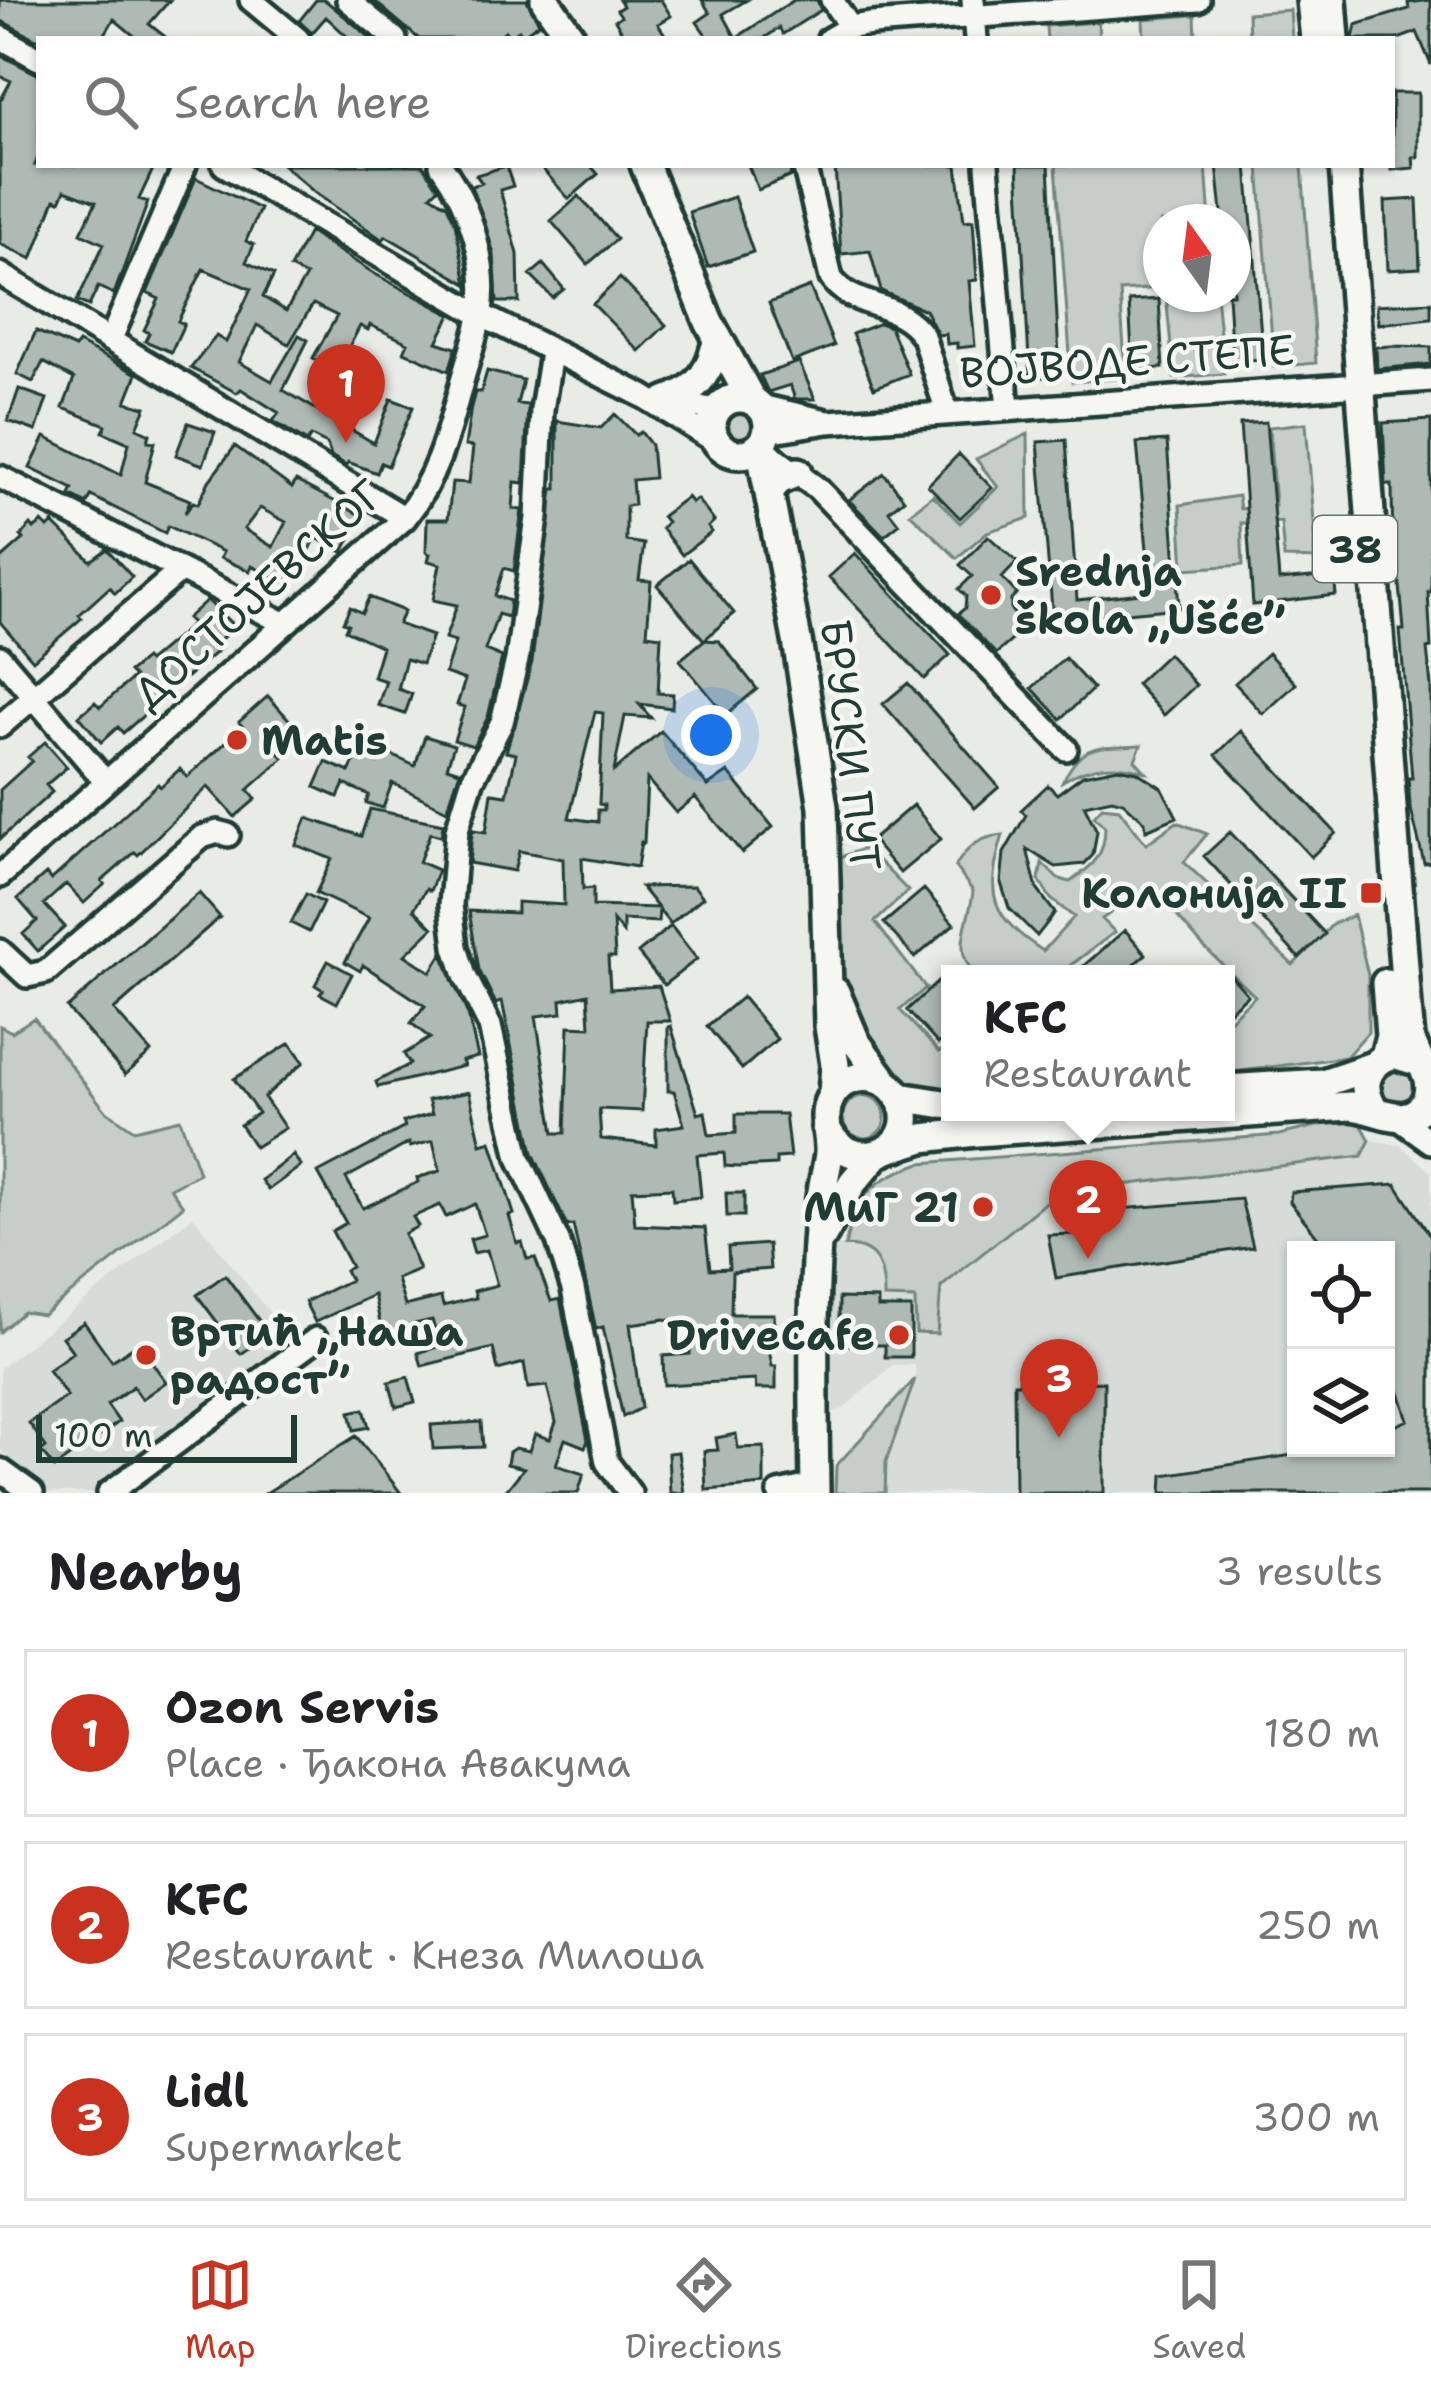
<!DOCTYPE html>
<html lang="en">
<head>
<meta charset="utf-8">
<style>
  :root { --surface:#fff; --page:#f6f6f6; --text:#202124; --muted:#757577; --line:#e0e0e0; --accent:#c8321e }
  body { margin:0; font-family:"Shantell Sans",sans-serif; background:var(--page); color:var(--text) }
  .controls { position:absolute; right:36px; bottom:36px; display:grid; overflow:hidden; border-radius:0px; box-shadow:0 3px 9px #0004 }
  .controls button { width:108px; height:108px; display:grid; place-items:center; padding:0; border:0; border-bottom:3px solid var(--line); background:var(--surface); color:var(--text); font:60px sans-serif }
  .compass { position:absolute; left:1143px; top:204px; width:108px; height:108px; border-radius:50%; background:var(--surface); box-shadow:0 3px 9px #0004; rotate:346deg }
  .scale { position:absolute; left:36px; bottom:30px; width:261px; box-sizing:border-box; padding-left:12px; border:6px solid #1f3d34; border-top:0; font-size:33px; line-height:42px; white-space:nowrap; color:#1f3d34; -webkit-text-stroke:9px #f6f6f2; paint-order:stroke }
  .you { position:absolute; left:711px; top:735px; width:42px; height:42px; margin:-30px; border:9px solid #fff; border-radius:50%; background:#1a73e8; box-shadow:0 0 0 18px #1a73e833 }
  .badge { display:grid; place-items:center; width:78px; height:78px; border-radius:50%; background:var(--accent); color:#fff; font-size:39px; font-weight:700 }
  .pin { position:absolute; translate:-50% -99px; filter:drop-shadow(0 3px 6px #0008) }
  .pin::after { content:''; position:absolute; top:63px; width:42px; height:36px; background:inherit; clip-path:polygon(0 0,100% 0,50% 100%) }
  .popup { position:absolute; left:941px; top:965px; width:294px; height:156px; box-sizing:border-box; display:grid; place-content:center; border-radius:0px; background:var(--surface); filter:drop-shadow(0 3px 9px #0005); font-size:39px; white-space:nowrap; color:var(--muted) }
  .popup b { font-size:45px; color:var(--text) }
  .popup::after { content:''; position:absolute; left:50%; top:100%; margin-left:-24px; border:24px solid transparent; border-top-color:var(--surface) }
  .list { margin:0; padding:0; list-style:none }
  h2 { display:flex; justify-content:space-between; align-items:center; height:156px; margin:0; padding:0 48px; font-size:51px }
  h2 small { font-size:39px; font-weight:400; color:var(--muted) }
  .list li { display:grid; grid-template-columns:78px 1fr auto; gap:36px; align-items:center; box-sizing:border-box; height:168px; margin:0 24px 24px; padding:0 24px; border:3px solid var(--line); border-radius:0px }
  .list b { display:block; font-size:45px; white-space:nowrap }
  .list p { margin:0; font-size:39px; white-space:nowrap; color:var(--muted) }
  .list em { font-size:39px; font-style:normal; color:var(--muted) }
  .icon { flex:none; width:66px; height:66px; fill:none; stroke:currentColor; stroke-width:2; stroke-linecap:round; stroke-linejoin:round }
  .map { position:relative; flex:none; width:1431px; height:1493px; overflow:hidden }
  .search { position:absolute; background:var(--surface); box-shadow:0 3px 9px #0004; left:36px; right:36px; top:36px; height:132px; display:flex; align-items:center; gap:30px; box-sizing:border-box; padding:0 42px; border-radius:0px; color:var(--muted); font-size:45px }
  .sheet { height:732px; background:var(--surface) }
  nav { display:flex; justify-content:space-around; align-items:center; box-sizing:border-box; height:168px; border-top:3px solid var(--line); background:var(--surface); font-size:33px; color:var(--muted) }
  nav a { display:grid; justify-items:center; gap:6px }
  nav .on { color:var(--accent) }
  .map>svg:first-child { display:block }
  .built { fill:#d8dcd8; fill-rule:evenodd }
  .green { fill:#c7cec9; stroke:#73867e; stroke-width:3 }
  .building { fill:#b0bab5; stroke:#1f3d34; stroke-width:3; fill-rule:evenodd }
  .lines { fill:none; stroke-linecap:round; stroke-linejoin:round }
  .minor-casing { stroke:#1f3d34; stroke-width:30 }
  .major-casing { stroke:#1f3d34; stroke-width:36 }
  .minor { stroke:#f6f6f2; stroke-width:21 }
  .major { stroke:#f6f6f2; stroke-width:27 }
  .poi-dot { fill:#c8321e; stroke:#f6f6f2; stroke-width:4.5 }
  .labels { text-anchor:middle; dominant-baseline:central; stroke-width:9; stroke-linejoin:round; paint-order:stroke }
  .shield { fill:#f6f6f2; stroke:#60746d; stroke-width:3 }
  .shield-label { font-size:39px; font-weight:bold; fill:#1f3d34 }
  .street-label { font-size:42px; fill:#1f3d34; stroke:#f6f6f2 }
  .poi-label { font-size:42px; font-weight:bold; fill:#1f3d34; stroke:#f6f6f2; text-anchor:start }
</style>
</head>
<body>
<div class="map">
<svg width="1431" height="1493" viewBox="0 0 1431 1493">
  <rect width="100%" height="100%" fill="#e9ebe7"/>
  <filter id="ink" filterUnits="userSpaceOnUse"><feTurbulence type="fractalNoise" baseFrequency=".00833" numOctaves="2"/><feDisplacementMap in="SourceGraphic" scale="24" xChannelSelector="R" yChannelSelector="G"/><feConvolveMatrix kernelMatrix="1 2 1 2 8 2 1 2 1" color-interpolation-filters="sRGB"/></filter>
  <g filter="url(#ink)">
    <path class="built" d="M1370,1140L1400,1145L1431,1172V1493H885L886,1462L915,1379V1365H893L843,1409L825,1415L829,1246L855,1245L873,1255L915,1299L937,1333L941,1288L1057,1193L1362,1156ZM1296,1250H1386V1448H1296Z
      M193,1216L292,1341L96,1493H47L0,1450V1368Z"/>
    <path class="green" d="M1290,10L1292,39H1249L1248,13Z
      M1195,15L1196,39H1144L1143,19Z
      M1098,22L1099,39H1047L1046,26Z
      M1056,165H1206L1210,222H1161V288L1120,291L1126,378L1072,382Z
      M1259,165H1302L1316,363L1274,367Z
      M1166,294H1216L1224,374L1174,378Z
      M722 426a18 18 0 1 1 36 0a18 18 0 1 1-36 0Z
      M1306,423L1317,559L1284,558L1281,522L1241,523L1243,565L1184,569L1180,505L1238,496L1240,509L1275,506L1269,427Z
      M1028,434L1029,518L987,532L957,558L910,513L933,495L960,523L998,487L976,459Z
      M1141,745L1135,760L1146,772C1115,762 1091,764 1063,781C1084,740 1099,748 1141,745Z
      M1102,807L1119,809L1146,844L1177,822L1207,834L1184,862L1293,965L1333,924L1354,915L1368,975V1032L1346,1057L1226,1073V1023L1255,996L1203,946L1150,885L1102,919L1115,932L1059,974H975C950,949 971,920 973,891L955,867C967,847 979,837 1003,835C985,895 990,916 1043,951L1074,917L1051,899L1039,880L1042,863L1057,878L1070,882C1093,866 1105,856 1105,827L1094,816Z
      M866,848L908,891L875,922L926,988L900,1010L939,1052L950,1046V1093L910,1082L872,1049L849,1012L843,971L840,857Z
      M34,1018L105,1110L134,1130L180,1119L199,1173L170,1188L183,1206L43,1315L23,1312L0,1332V1026L12,1032Z
      M1380 1087a18 18 0 1 1 36 0a18 18 0 1 1-36 0Z
      M843 1117a21 21 0 1 1 42 0a21 21 0 1 1-42 0Z
      M1338,1121L1361,1124L1370,1140L1362,1156L1057,1193L941,1287L937,1334L916,1333L915,1299L884,1298C884,1270 879,1246 845,1246C857,1193 871,1181 921,1163L1279,1135Z
      M915,1379L886,1462L885,1493H835L836,1466Z"/>
    <path class="building" d="M0,0H170L149,24L168,39H138L114,19L102,39H36L0,20Z
      M316,0H325L372,39H350L326,17L312,33L299,21Z
      M373,0H527L539,23L522,35L519,30L509,36L505,31L496,39H419Z
      M619,0H661L671,16L658,24L668,39H606L621,30L615,20L621,16L617,10L623,6Z
      M702,0H747L723,14L736,38L794,0H817L821,10L783,34L779,28L763,39H709L697,22L710,13Z
      M1431,0V65L1417,32L1398,39H1353L1356,25L1409,9L1408,3Z
      M0,55L39,75V155L35,165H155L139,199L148,202L114,294L98,287L89,306L77,301L104,244L81,233L96,202L65,190L60,201L55,199L32,259L0,244V101L11,81L0,76Z
      M1392,93H1418V157H1413L1414,168L1392,170Z
      M283,165H423L438,188L431,195L447,205L455,223L467,284L386,236L383,240L315,193Z
      M539,165H590L598,174L569,199Z
      M748,165H789L791,176L758,190Z
      M861,165H957L964,221L973,220L977,280L969,281L975,346L957,348V343L947,344L946,334L938,335L925,310L881,291L870,251L841,254L835,167Z
      M1018,165H1049L1060,376L1030,378Z
      M1217,165H1247L1263,359L1232,361L1228,294H1233V222H1223Z
      M506,166L513,186L500,190L518,254L519,302H497L494,254L471,186L482,183L476,175Z
      M196,178L260,209L246,241L254,245L246,262L274,275L263,297L286,311L306,276L290,268L309,232L375,274L451,315L437,342L456,348L449,371L404,352L408,343L370,325L368,330L360,326L345,355L336,350L327,366L313,358L337,316L313,304L289,344L257,325L239,362L272,381L299,335L308,340L283,390L374,443L391,399L413,407L388,466L381,463L377,473L348,462L346,465L331,456L327,444L311,436L307,442L273,421L279,413L241,389L237,393L191,368L216,336L226,342L251,289L203,269L178,321L184,324L171,352L145,341L149,333L144,330L159,299L147,293Z
      M579,196L617,239L588,264L551,221Z
      M734,197L753,252L708,267L689,212Z
      M1417,199L1420,268L1388,270L1385,201Z
      M543,264L564,289L553,298L530,275Z
      M620,278L666,325L639,351L593,304Z
      M810,287L834,346L792,362L769,303Z
      M1159,299L1163,368L1133,370L1129,301Z
      M1431,302V318L1378,324L1377,305Z
      M880,323L890,327L909,374L874,388L852,334Z
      M36,331L75,348L78,343L137,374L126,402L146,407L137,428L150,434L148,441L155,442L145,482L190,500L185,513L193,502L198,504L209,481L235,446L292,488L296,481L362,516L343,552L316,538L291,586L252,566L250,571L220,558L223,552L168,526L165,533L91,496L87,504L70,495L73,489L30,468L45,437L121,475L129,443L103,432L106,425L63,408L74,379L43,362L33,382L17,374ZM260,508L286,522L273,547L244,529Z
      M1392,346L1431,347V364L1377,369L1376,347Z
      M799,362L815,399H795L790,385L768,392L760,375Z
      M487,371L523,380L517,404L528,405L524,483L515,482L513,509L522,510L514,571L504,568L495,596L510,601L508,617L498,614L485,650L502,657L488,717L473,746L454,740L465,707L457,705L465,680L445,673L455,642L445,639L457,605L433,600L440,564L428,561L430,554L426,552L427,519H448L452,482L469,483L473,447L465,446L471,407L475,392H481Z
      M19,389L47,399L36,431L8,421Z
      M615,414L636,435L641,432L651,445L654,478L632,480L634,505L626,506V541L644,544L639,580L651,581L647,634L661,636L658,693L673,694L672,708L639,704L651,718L625,716L614,771L661,731L708,786L728,772L773,827L742,853L695,797L676,813L647,779L644,843L641,842L637,867L582,858L583,889L593,888V906L658,908L641,887L694,886L703,897L670,924L659,910L658,922L623,920V933L613,921L615,957H608L610,989L659,986L670,1021H647L642,1111L599,1109L601,1139L656,1145V1129L684,1125L674,1091H668V1027L671,1026L698,1114L705,1112L709,1135L736,1133V1114H785L790,1157L776,1158V1165L738,1167L725,1166L724,1153L697,1155L701,1197L673,1200L672,1188L632,1190L635,1225L705,1228L710,1269L729,1268L728,1247L768,1244L770,1269L732,1272L731,1314H774V1338H767L772,1366H776V1389H756L755,1380L664,1385L663,1356L690,1354L692,1325L665,1319L630,1324L641,1408L623,1417L603,1327L596,1329L573,1225L567,1226L533,1153L502,1001L496,1004L479,970L469,911L517,913V902L564,905L563,859L519,851L514,871L469,863L472,833L473,830L486,832L492,793L507,795L516,754L506,752L532,662L553,489H557V421L601,428ZM595,712L603,713L599,804L604,805V810H598V822L569,818ZM588,994L590,1027L569,1026L565,1133H554L536,1016L562,1013L561,1000Z
      M1431,420V592H1428L1431,648L1427,649L1431,686V862L1424,863L1410,805L1408,778H1412L1400,630H1404L1398,563H1393L1392,485H1386L1383,423Z
      M1266,422L1279,580L1334,575L1336,595L1253,605L1240,424Z
      M188,423L215,432L203,465L176,455Z
      M1066,440L1077,600L1151,592L1137,443L1167,441L1179,608L1053,620L1038,442Z
      M959,454L992,488L960,518L928,485Z
      M884,473L904,499L889,511L899,524L884,536L849,500Z
      M687,497L692,503L697,499L714,521L708,527L712,532L682,555L661,528L667,522L662,516Z
      M42,522L48,528L53,523L91,561L107,549L132,577L115,593L110,587L79,615L82,618L33,660L0,622V560L24,539L21,536L31,525L34,529Z
      M988,536L1017,562L1002,578L1017,594L1011,600V610L1026,628L996,654L958,614L965,608L966,596L959,589L972,576L960,565Z
      M855,553L950,655L924,679L829,577Z
      M689,559L734,613L704,640L657,585Z
      M369,597L404,611L398,624L432,636L422,664L406,659L398,689L412,694L405,714L378,705L386,681L373,677L382,647L345,630L348,624L343,622L350,607L362,613Z
      M207,600L235,627L216,643L221,648L187,677L183,672L153,698L158,703L123,733L118,727L101,742L79,716L95,702L100,707L134,677L129,672L145,659L148,662L193,624L187,618Z
      M704,640L719,641L757,689L726,715L680,660Z
      M1268,653L1296,684L1263,714L1235,683Z
      M1168,654L1196,685L1164,715L1136,684Z
      M1065,658L1093,689L1061,719L1032,688Z
      M908,683L999,787L975,808L883,704Z
      M268,696L301,733L279,753L284,758L248,790L256,799L235,817L208,787L138,855L135,852L102,881L105,884L84,903L66,884L44,904L65,927L38,951L23,934L37,921L18,899L46,874L51,880L158,784L160,787L180,769L187,777L243,727L239,722Z
      M1241,731L1336,833L1311,857L1216,755Z
      M425,736L454,745L447,767L460,771L447,810L392,783L383,808L366,803L369,795L344,784L338,797L315,787L326,762L349,772L358,754L377,763L383,751L415,766Z
      M45,742L67,767L46,785L52,792L0,839V790L32,761L28,757Z
      M1118,768L1137,772L1162,788L1177,817L1146,830L1145,822L1123,802L1112,799L1084,805L1097,831L1093,855L1084,864L1056,867L1027,849L1037,889L1055,913L1037,936L1009,908L1001,883L1004,853L1026,815L1021,810L1048,785L1057,794L1083,775Z
      M913,805L941,839L900,873L872,840Z
      M370,809L443,824L441,836L430,833L419,862L438,870L430,891L426,889L414,909L433,928L405,955L431,972L442,954L468,1015L478,1057L462,1061L464,1066L378,1087L376,1082L410,1064L404,1054L430,1038L411,1023L425,1006L363,965L360,971L345,962L369,918L316,893L332,859L296,845L307,818L361,836Z
      M1230,832L1325,934L1299,958L1204,856Z
      M924,889L954,924L915,958L884,923Z
      M199,893L220,917L114,1010L151,1052L125,1075L67,1008Z
      M306,894L323,903L309,932L291,923Z
      M671,926L697,959L664,985L638,953Z
      M1125,930L1146,954L1123,974H1074Z
      M328,961L352,974L337,1003L320,994L323,990L315,985Z
      M1226,970L1248,995L1226,1014Z
      M950,971V1033L938,1044L907,1010Z
      M742,997L777,1039L742,1069L707,1026Z
      M290,1043L304,1062L264,1097L285,1128L255,1147L240,1125L258,1113L234,1079Z
      M469,1092L481,1144L491,1141L514,1214L509,1216L517,1243L522,1242L527,1259L535,1258L551,1301L560,1299L588,1441L585,1447L565,1439L556,1465L584,1474L578,1493H504L524,1468L507,1464L509,1452L515,1448L529,1451L535,1434L550,1439L556,1422L547,1386L528,1388L524,1363L498,1370L493,1348L422,1366L418,1353L440,1346L432,1320L415,1324L390,1341L381,1327L374,1295L315,1322L305,1302L350,1280L345,1270L351,1267L332,1231L346,1223L318,1173L405,1127L403,1122L432,1114L428,1100ZM433,1141L440,1171L417,1178L418,1182L363,1208L346,1178L409,1143L410,1147ZM475,1204L485,1235L470,1239L474,1253L487,1250L497,1285L474,1291L476,1298L443,1306L441,1297L405,1306L397,1279L419,1270L404,1234L418,1226L413,1217L440,1205L446,1217Z
      M293,1155L301,1166L268,1190L261,1180Z
      M1396,1184L1431,1237V1493H1162L1163,1475L1338,1448H1386V1430L1408,1420L1386,1353V1250H1328L1290,1202L1291,1192Z
      M726,1193H744V1216H727Z
      M1241,1199L1253,1247L1056,1278L1048,1235L1072,1234L1069,1213Z
      M225,1275L269,1334L241,1354L197,1295Z
      M839,1298L878,1299V1308H911V1357H885V1345H839Z
      M84,1322L112,1361L138,1343L166,1382L142,1399L133,1386L107,1405L119,1422L54,1468L41,1451L46,1447L29,1423L67,1396L48,1370L73,1352L62,1337Z
      M408,1377L415,1402L396,1407L389,1382Z
      M1104,1382V1493H1015L1014,1383Z
      M364,1409L369,1427L354,1430L350,1412Z
      M481,1422L483,1447L433,1449L431,1425Z
      M736,1434L738,1448L764,1447V1485L706,1490L704,1451L718,1450L716,1438Z
      M356,1436L401,1493H266Z
      M678,1452L684,1493H670L668,1453Z"/>
    <g class="lines">
      <defs>
        <path id="minor" d="M251,0L298,39
          M348,0L395,39
          M832,0L850,27
          M973,0L976,39
          M0,37L39,59
          M829,39L850,27L872,24L1198,0
          M224,165L481,315L643,396L718,443
          M804,165L831,278C854,311 897,298 923,336L947,413
          M987,165L1008,409
          M0,274L405,518
          M111,339L185,165
          M551,353L542,410L537,518L517,660L502,722L472,781L457,830L451,905L456,947L465,976L490,1026L519,1158L558,1241L573,1289L607,1462L630,1493
          M665,401L717,410
          M760,406L822,420
          M767,432L828,422L1431,380
          M762,443C776,464 799,473 818,489L1066,749
          M0,477L284,623
          M0,657L106,782
          M0,726L181,570
          M0,876L405,518C436,479 447,437 460,389C466,365 475,341 480,317C490,267 470,205 441,165
          M0,951L27,976L46,972L202,837L218,832L228,835
          M1398,1118L1431,1142
          M0,1470L32,1493
          M109,1493L316,1339
          M779,1493L815,1485"/>
        <path id="major" d="M545,0L572,39
          M1311,0L1315,39
          M1332,0L1335,39
          M645,165L709,322L752,401
          M1344,165L1407,1007L1410,1039L1420,1062
          M712 426a28 28 0 1 1 56 0a28 28 0 1 1-56 0Z
          M666,401C694,391 707,378 715,349
          M760,446L797,640L823,807L829,1026L835,1065L833,1093
          M769,491L779,480L798,472
          M835,992L856,1042L885,1082
          M1385,1056L1390,1036L1386,983
          M1226,1089L1323,1083L1370,1067
          M900,1097L950,1105
          M888,1149L923,1138L976,1132L1350,1106C1376,1107 1411,1134 1427,1098C1431,1085 1428,1073 1420,1062L1394,1054C1365,1063 1357,1089 1377,1112
          M823,1235L853,1182L877,1154
          M815,1493C814,1401 811,1298 820,1207C821,1189 827,1171 829,1153C830,1134 821,1116 830,1099C838,1081 858,1074 876,1079C888,1082 897,1091 902,1103C921,1151 849,1180 826,1127"/>
      </defs>
      <use href="#minor" class="minor-casing"/>
      <use href="#major" class="major-casing"/>
      <use href="#minor" class="minor"/>
      <use href="#major" class="major"/>
    </g>
  </g>
  <g class="poi-dot">
    <circle cx="991" cy="595" r="12"/>
    <circle cx="237" cy="740" r="12"/>
    <rect x="1359" y="881" width="24" height="24" rx="6"/>
    <circle cx="983" cy="1207" r="12"/>
    <circle cx="899" cy="1335" r="12"/>
    <circle cx="146" cy="1355" r="12"/>
  </g>
  <g class="labels">
    <rect class="shield" x="1313" y="516" width="84" height="66" rx="9"/>
    <g class="shield-label">
      <text x="1355" y="549">38</text>
    </g>
    <g class="street-label">
      <text transform="translate(1127 361) rotate(-4)">ВОЈВОДЕ СТЕПЕ</text>
      <text transform="translate(257 594) rotate(-42)">ДОСТОЈЕВСКОГ</text>
      <text transform="translate(851 745) rotate(83)">БРУСКИ ПУТ</text>
    </g>
    <g class="poi-label">
      <text x="1015" y="571">Srednja<tspan x="1015" dy="48">škola „Ušće”</tspan></text>
      <text x="261" y="740">Matis</text>
      <text x="1347" y="893" text-anchor="end">Колонија II</text>
      <text x="959" y="1207" text-anchor="end">МиГ 21</text>
      <text x="170" y="1331">Вртић „Наша<tspan x="170" dy="48">радост”</tspan></text>
      <text x="875" y="1335" text-anchor="end">DriveCafe</text>
    </g>
  </g>
</svg>
<div class="controls">
<button><svg class="icon" aria-label="locate" viewBox="0 0 24 24"><circle cx="12" cy="12" r="6"/><path d="M12 2v4M12 18v4M2 12h4M18 12h4"/></svg></button>
<button><svg class="icon" aria-label="layers" viewBox="0 0 24 24"><path d="M12 4l9 5-9 5-9-5zM3 14l9 5 9-5"/></svg></button>
</div>
<svg class="compass" viewBox="-18 -18 36 36"><path d="M0-13l5 13h-10z" fill="#e53935"/><path d="M0 13l5-13h-10z" fill="#757577"/></svg>
<div class="scale">100 m</div>
<div class="you"></div>
<div class="pin badge" style="left:346px;top:443px">1</div>
<div class="pin badge" style="left:1088px;top:1259px">2</div>
<div class="popup"><b>KFC</b>Restaurant</div>
<div class="pin badge" style="left:1059px;top:1438px">3</div>
<div class="search"><svg class="icon" aria-label="search" viewBox="0 0 24 24"><circle cx="10" cy="10" r="6"/><path d="M15 15l6 6"/></svg>Search here</div>
</div>
<section class="sheet">
<h2>Nearby<small>3 results</small></h2>
<ul class="list">
<li><span class="badge">1</span><div><b>Ozon Servis</b><p>Place · Ђакона Авакума</p></div><em>180 m</em></li>
<li><span class="badge">2</span><div><b>KFC</b><p>Restaurant · Кнеза Милоша</p></div><em>250 m</em></li>
<li><span class="badge">3</span><div><b>Lidl</b><p>Supermarket</p></div><em>300 m</em></li>
</ul>
</section>
<nav>
<a class="on"><svg class="icon" aria-label="map" viewBox="0 0 24 24"><path d="M3 6l6-2 6 2 6-2v14l-6 2-6-2-6 2zM9 4v14M15 6v14"/></svg>Map</a>
<a><svg class="icon" aria-label="directions" viewBox="0 0 24 24"><path d="M12 3l9 9-9 9-9-9zM9 14v-3h6M13 9l2 2-2 2"/></svg>Directions</a>
<a><svg class="icon" aria-label="saved" viewBox="0 0 24 24"><path d="M7 4h10v16l-5-4-5 4z"/></svg>Saved</a>
</nav>
</body>
</html>
